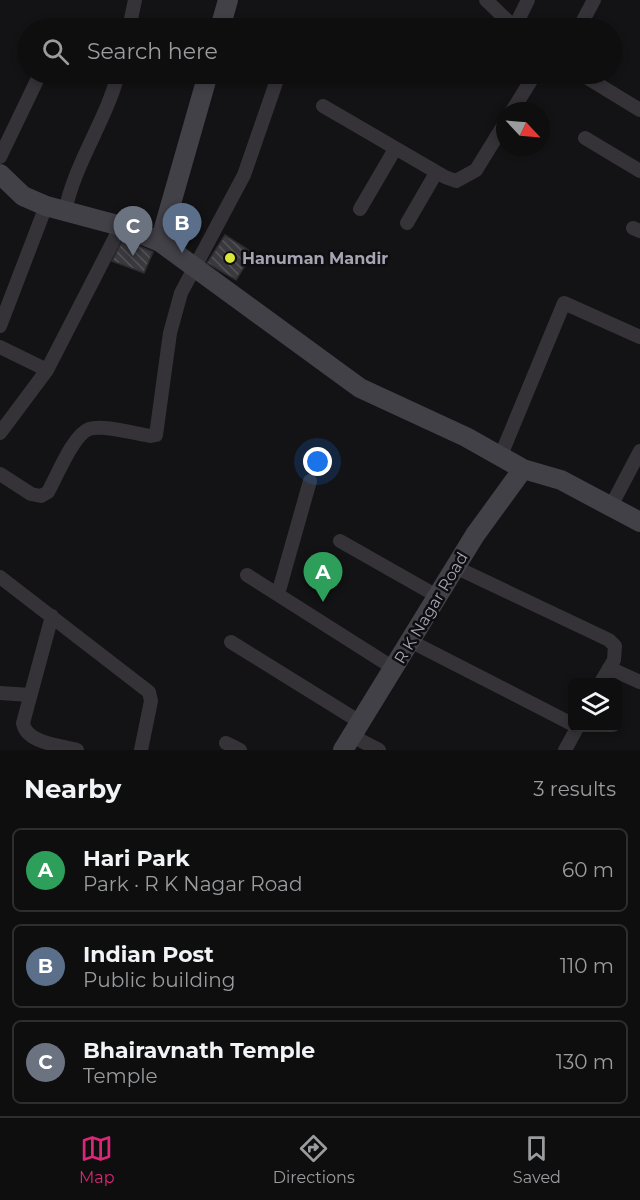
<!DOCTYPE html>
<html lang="en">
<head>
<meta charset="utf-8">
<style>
  :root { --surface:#0e0e0f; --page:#171718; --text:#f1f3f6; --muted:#9b9c9e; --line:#2e2e2f; --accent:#db2777 }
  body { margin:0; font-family:Montserrat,sans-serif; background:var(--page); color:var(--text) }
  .controls { position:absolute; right:18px; bottom:18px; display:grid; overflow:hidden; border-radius:9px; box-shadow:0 3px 9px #0003 }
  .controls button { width:54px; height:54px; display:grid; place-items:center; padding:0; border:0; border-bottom:2px solid var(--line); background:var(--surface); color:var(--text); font:30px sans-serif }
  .compass { position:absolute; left:496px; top:102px; width:54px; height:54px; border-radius:50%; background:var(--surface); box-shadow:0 3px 9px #0003; rotate:116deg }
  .you { position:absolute; left:318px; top:462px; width:21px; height:21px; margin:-15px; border:4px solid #fff; border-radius:50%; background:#1a73e8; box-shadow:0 0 0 9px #1a73e833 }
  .badge { display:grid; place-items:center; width:39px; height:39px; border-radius:50%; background:var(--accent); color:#fff; font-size:20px; font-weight:700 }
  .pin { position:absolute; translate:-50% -50px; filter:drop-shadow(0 2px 3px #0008) }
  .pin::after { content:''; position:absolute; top:32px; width:21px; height:18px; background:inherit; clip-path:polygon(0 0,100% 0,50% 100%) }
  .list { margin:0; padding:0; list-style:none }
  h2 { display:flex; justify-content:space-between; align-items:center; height:78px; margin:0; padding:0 24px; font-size:26px }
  h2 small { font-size:20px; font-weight:400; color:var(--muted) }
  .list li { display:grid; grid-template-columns:39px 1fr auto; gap:18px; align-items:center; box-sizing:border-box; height:84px; margin:0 12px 12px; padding:0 12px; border:2px solid var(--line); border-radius:9px }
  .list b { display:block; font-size:22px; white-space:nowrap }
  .list p { margin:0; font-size:20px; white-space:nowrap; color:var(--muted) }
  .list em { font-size:20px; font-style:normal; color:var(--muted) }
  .icon { flex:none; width:33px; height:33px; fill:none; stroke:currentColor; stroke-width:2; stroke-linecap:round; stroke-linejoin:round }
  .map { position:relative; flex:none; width:640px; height:750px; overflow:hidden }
  .search { position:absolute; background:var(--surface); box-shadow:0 3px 9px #0003; left:18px; right:18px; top:18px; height:66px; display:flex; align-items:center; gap:15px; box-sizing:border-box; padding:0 21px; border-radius:33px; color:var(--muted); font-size:22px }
  .sheet { height:366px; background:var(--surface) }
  nav { display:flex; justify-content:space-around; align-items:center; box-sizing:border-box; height:84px; border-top:2px solid var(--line); background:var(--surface); font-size:16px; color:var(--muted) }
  nav a { display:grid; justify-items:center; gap:3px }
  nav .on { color:var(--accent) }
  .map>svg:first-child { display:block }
  .building { fill:url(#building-back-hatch); stroke:#2e2c2f; stroke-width:1.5 }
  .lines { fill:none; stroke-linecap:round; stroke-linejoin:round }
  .street { stroke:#353338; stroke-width:14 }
  .secondary { stroke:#434148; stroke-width:20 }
  .poi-dot { fill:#d9e836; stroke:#0e0d0f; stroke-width:2 }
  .labels { text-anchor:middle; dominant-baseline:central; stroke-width:5; stroke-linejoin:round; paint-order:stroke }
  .poi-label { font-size:16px; font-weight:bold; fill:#a6a4b3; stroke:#0e0d0f; text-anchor:start }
  .street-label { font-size:16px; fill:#a6a4b3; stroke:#0e0d0f }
</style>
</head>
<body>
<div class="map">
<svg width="640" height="750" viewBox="0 0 640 750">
  <defs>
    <pattern id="building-back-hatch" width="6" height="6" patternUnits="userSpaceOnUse" patternTransform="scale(1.5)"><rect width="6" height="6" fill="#3a393e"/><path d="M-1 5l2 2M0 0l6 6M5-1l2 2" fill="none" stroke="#545358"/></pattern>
  </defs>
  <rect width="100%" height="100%" fill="#131214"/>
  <path class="building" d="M225,235L253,253L236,280L207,263Z
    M123,239L153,252L144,273L112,261Z"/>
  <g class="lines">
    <path class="street" d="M486,0L515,28
      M129,28L135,0
      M514,28L528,0
      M579,28L594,0
      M581,74L640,110
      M323,106L445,177L456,181L476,170L505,123
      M512,111L535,74
      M585,138L640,171
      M0,157L40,74
      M360,209L395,149
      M65,212C74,164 107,119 118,74
      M407,223L436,173
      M633,228L640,231
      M0,326L46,206
      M0,347L47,370
      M0,433L47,370L121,226
      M501,455L564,303L640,337
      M0,474L31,494L41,496L48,492C57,476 73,435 89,429C103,424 136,434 151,436L156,435L170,333L181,293L244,175L279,74
      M610,508L640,451
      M340,541L437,596
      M455,567L609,640L615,646L614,660L601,682
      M247,575L395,669
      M0,577L149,692L151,701L141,750
      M278,594L310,481
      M52,616L23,723C26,743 59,745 77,750
      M410,641L572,724
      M231,642L360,722
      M609,668L640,682
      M0,693L30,695
      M352,736L379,750
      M226,743L240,750
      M565,750L577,728"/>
    <path class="secondary" d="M220,28L228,0
      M0,174L23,196L46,206L121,226L160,242L360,388L466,437L523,469L561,480L640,522
      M160,242L208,74
      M343,750L475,535L523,469"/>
  </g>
  <circle class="poi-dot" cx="230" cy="258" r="6"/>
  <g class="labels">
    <g class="poi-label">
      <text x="242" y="258">Hanuman Mandir</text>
    </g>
    <g class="street-label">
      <text transform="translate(431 608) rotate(-59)">R K Nagar Road</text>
    </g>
  </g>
</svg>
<div class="controls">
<button><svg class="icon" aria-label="layers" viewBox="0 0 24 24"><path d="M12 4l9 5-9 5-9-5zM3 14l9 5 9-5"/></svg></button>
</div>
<svg class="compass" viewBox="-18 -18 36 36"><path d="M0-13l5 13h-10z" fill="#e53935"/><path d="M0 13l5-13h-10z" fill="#9b9c9e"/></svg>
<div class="you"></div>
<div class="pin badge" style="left:323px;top:602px;background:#2e9e5b">A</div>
<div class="pin badge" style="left:182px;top:253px;background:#5c6f8a">B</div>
<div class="pin badge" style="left:133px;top:256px;background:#6b7280">C</div>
<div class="search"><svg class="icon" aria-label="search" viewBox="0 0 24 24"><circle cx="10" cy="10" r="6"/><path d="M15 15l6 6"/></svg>Search here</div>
</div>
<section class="sheet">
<h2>Nearby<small>3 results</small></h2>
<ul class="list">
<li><span class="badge" style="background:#2e9e5b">A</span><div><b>Hari Park</b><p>Park · R K Nagar Road</p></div><em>60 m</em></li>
<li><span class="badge" style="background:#5c6f8a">B</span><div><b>Indian Post</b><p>Public building</p></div><em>110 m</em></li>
<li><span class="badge" style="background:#6b7280">C</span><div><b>Bhairavnath Temple</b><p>Temple</p></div><em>130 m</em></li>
</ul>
</section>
<nav>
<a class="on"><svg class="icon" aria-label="map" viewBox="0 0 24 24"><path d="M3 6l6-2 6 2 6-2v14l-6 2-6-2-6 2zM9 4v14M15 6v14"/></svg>Map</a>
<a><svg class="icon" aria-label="directions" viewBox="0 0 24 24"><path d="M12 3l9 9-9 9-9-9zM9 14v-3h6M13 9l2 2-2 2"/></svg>Directions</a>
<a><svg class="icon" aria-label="saved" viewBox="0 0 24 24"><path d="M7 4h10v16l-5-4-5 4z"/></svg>Saved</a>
</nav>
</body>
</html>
